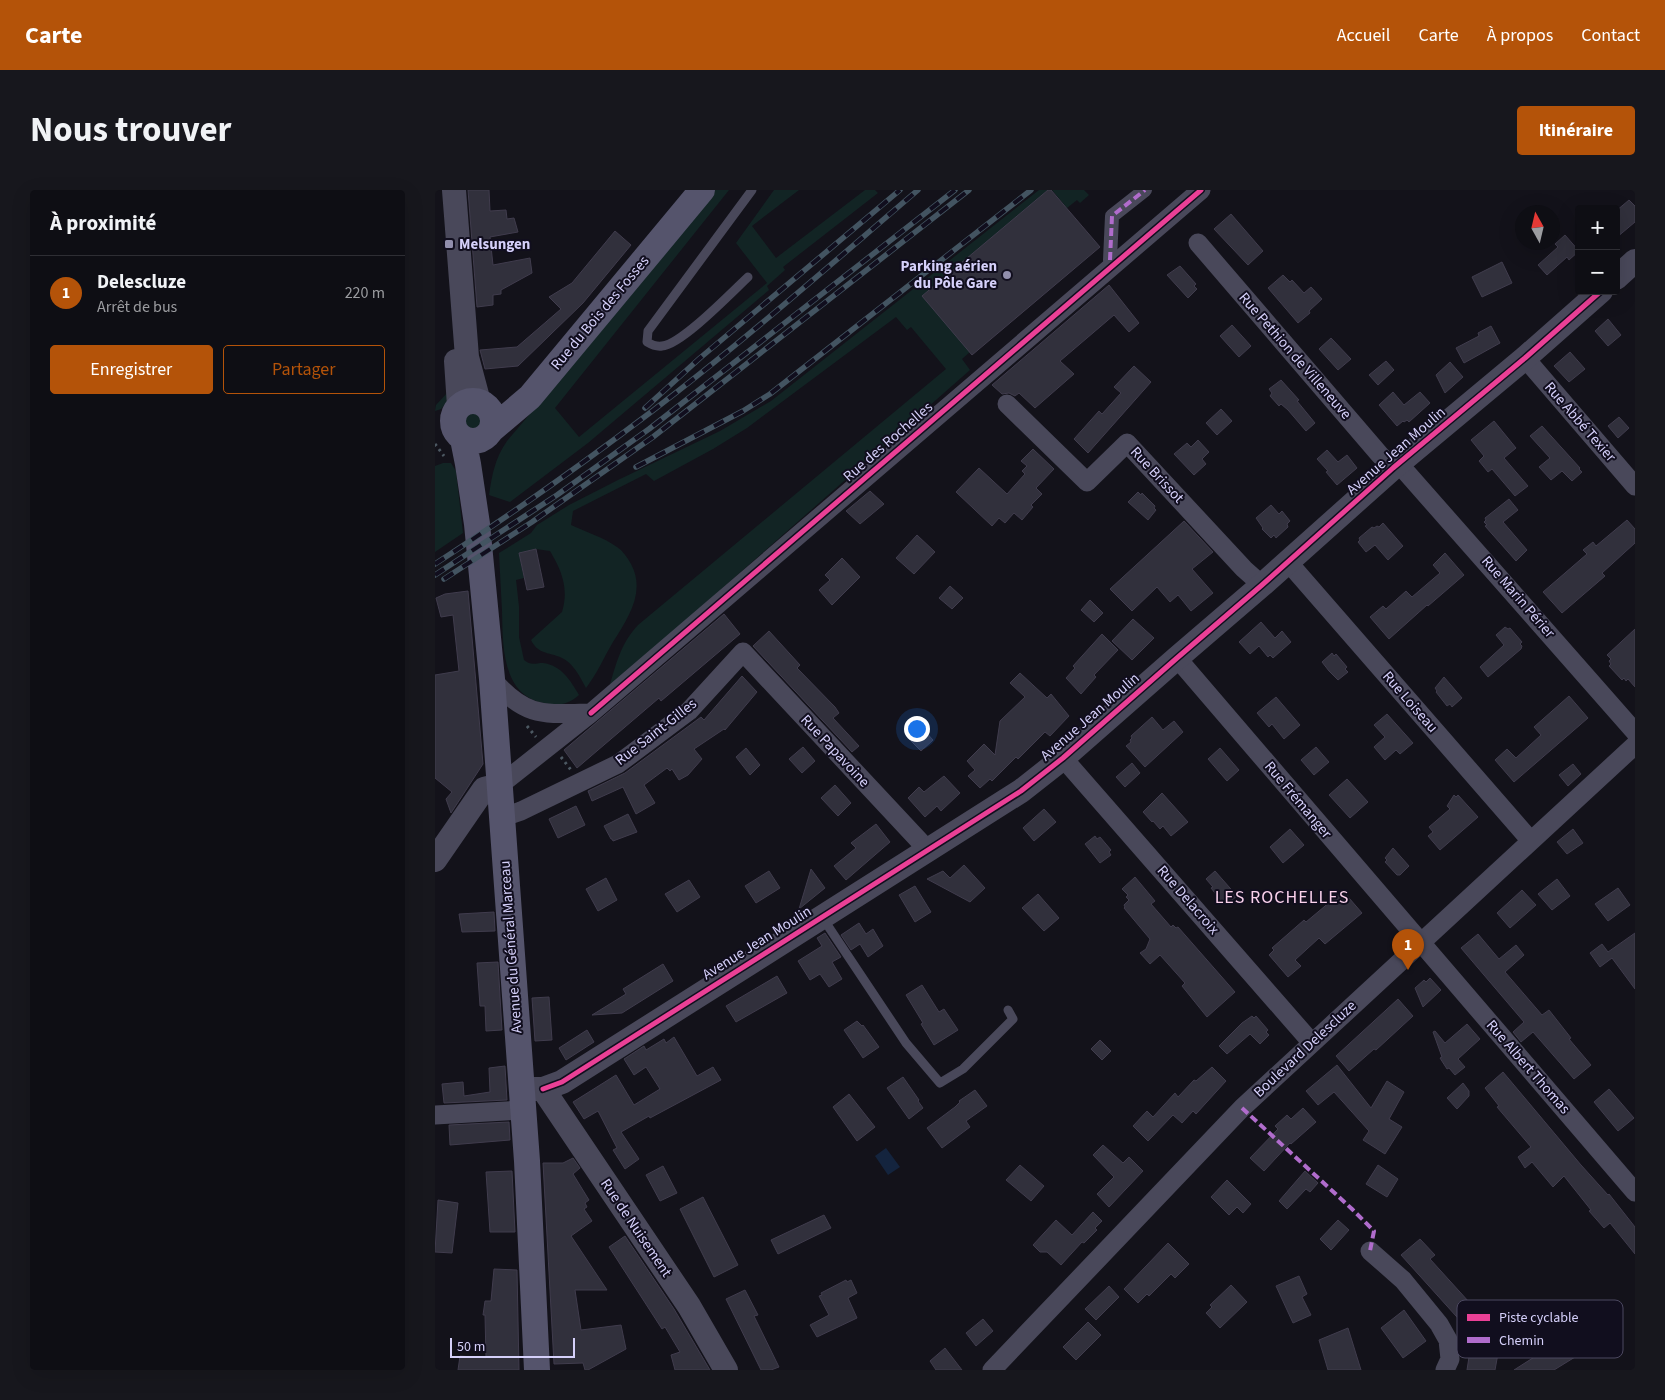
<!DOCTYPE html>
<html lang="fr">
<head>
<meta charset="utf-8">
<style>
  :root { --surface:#0e0e14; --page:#17171d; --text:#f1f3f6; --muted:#9b9ca0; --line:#2e2e34; --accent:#b45309 }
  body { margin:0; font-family:"Source Sans 3",sans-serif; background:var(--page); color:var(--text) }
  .controls { position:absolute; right:15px; top:15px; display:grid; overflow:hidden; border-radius:5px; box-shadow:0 5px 20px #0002 }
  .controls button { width:45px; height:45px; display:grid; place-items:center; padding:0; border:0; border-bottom:1px solid var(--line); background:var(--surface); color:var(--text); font:25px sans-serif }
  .compass { position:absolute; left:1080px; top:15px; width:45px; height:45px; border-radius:50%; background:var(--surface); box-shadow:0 5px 20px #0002; rotate:352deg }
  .scale { position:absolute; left:15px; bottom:12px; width:125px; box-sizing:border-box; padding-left:5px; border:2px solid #d5d0fa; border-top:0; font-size:14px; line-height:18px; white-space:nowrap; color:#d5d0fa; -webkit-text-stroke:4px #110e1e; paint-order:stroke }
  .you { position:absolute; left:481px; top:538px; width:18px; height:18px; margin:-12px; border:4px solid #fff; border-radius:50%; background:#1a73e8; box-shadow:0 0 0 8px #1a73e833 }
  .badge { display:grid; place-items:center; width:32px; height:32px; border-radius:50%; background:var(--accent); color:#fff; font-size:16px; font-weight:700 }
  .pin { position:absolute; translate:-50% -41px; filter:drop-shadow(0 1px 2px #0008) }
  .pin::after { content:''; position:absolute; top:26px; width:18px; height:15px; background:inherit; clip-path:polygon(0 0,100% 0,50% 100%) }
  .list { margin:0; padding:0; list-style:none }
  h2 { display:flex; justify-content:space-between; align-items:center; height:65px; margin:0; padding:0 20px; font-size:21px }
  h2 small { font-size:16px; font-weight:400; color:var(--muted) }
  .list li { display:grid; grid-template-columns:32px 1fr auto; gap:15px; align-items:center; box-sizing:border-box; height:75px; padding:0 20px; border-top:1px solid var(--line) }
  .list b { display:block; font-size:19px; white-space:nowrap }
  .list p { margin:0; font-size:16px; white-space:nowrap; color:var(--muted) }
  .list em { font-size:16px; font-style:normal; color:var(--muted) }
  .actions { display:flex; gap:10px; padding:15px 20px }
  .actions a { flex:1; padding:11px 0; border:1px solid var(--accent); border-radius:5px; text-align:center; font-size:18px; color:var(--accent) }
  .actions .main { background:var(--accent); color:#fff }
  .map { position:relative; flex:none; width:1200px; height:1180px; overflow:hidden; border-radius:5px }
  header { display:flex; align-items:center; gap:30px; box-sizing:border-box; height:70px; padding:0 25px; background:var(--accent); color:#fff }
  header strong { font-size:24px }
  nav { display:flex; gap:28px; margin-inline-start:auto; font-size:18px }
  .intro { display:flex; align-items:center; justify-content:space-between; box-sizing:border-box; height:120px; padding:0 30px }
  h1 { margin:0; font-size:35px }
  .button { padding:12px 22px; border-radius:5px; background:var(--accent); color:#fff; font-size:18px; font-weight:700 }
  main { display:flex; gap:30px; padding:0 30px }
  aside { flex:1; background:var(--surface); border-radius:5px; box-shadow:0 5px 20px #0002 }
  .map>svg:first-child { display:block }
  .green { fill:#122424 }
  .water { fill:#14243e }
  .building { fill:#31303c; stroke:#403c4d }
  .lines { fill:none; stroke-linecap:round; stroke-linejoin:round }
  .path { stroke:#4c5862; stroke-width:3; stroke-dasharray:2.5 4; stroke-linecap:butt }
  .service { stroke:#49485a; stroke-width:9 }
  .pedestrian { stroke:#49485a; stroke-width:14 }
  .minor { stroke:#49485a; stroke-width:19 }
  .tertiary { stroke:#49485a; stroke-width:24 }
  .secondary { stroke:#55546c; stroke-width:26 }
  .rail-casing { stroke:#435461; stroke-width:5.5 }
  .rail { stroke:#110e1e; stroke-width:4; stroke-dasharray:11; stroke-linecap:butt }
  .quiet { stroke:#b06ccc; stroke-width:4; stroke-dasharray:8 4; stroke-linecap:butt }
  .cycleway-casing { stroke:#110e1e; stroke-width:8 }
  .cycleway { stroke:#ea4096; stroke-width:5 }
  .poi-dot { fill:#918eac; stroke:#110e1e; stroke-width:2 }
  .labels { text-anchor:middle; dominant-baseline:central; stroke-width:4; stroke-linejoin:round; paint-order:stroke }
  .poi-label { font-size:15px; font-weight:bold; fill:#d5d0fa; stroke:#110e1e; text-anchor:start }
  .street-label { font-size:15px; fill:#d5d0fa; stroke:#110e1e }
  .quarter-label { font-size:18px; letter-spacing:1px; fill:#fad2ec; stroke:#110e1e }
  .key { fill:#110e1e; stroke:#4c4860; stroke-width:1 }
  .key-label { font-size:14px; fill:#d5d0fa }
</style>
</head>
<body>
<header>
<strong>Carte</strong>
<nav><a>Accueil</a><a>Carte</a><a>À propos</a><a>Contact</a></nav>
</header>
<div class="intro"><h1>Nous trouver</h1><a class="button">Itinéraire</a></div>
<main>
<aside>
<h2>À proximité<small></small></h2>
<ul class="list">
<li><span class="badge">1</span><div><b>Delescluze</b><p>Arrêt de bus</p></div><em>220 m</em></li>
</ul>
<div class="actions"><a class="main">Enregistrer</a><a>Partager</a></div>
</aside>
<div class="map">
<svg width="1200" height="1180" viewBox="0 0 1200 1180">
  <rect width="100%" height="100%" fill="#13121a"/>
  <path class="green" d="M280,0H294L120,218L144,247L332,93L301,53L339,0H364L317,36L341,68L430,0H440L443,3L348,77L350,80L332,96L334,100L153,253L75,312L54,305C57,285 60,268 72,251L196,105Z
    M604,0H613L488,106L535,162L527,169L535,180L174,498C181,474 186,453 203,435L511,179L476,137L472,140L461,127L312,238L278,259L219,291L211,284L138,321L136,335C151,342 168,347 182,357C188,361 192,367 196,374C211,402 193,428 178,452C169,467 162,484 151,498C146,489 141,478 132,471C119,461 104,467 96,450L127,422C134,399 127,381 115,361L101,359L84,363L89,388L81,390L84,417V447L89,470C96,476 100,473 108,473C126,475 136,491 144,505C132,515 125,516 109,513C66,505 68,454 67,421C66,402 65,383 64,363L96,343L102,335L134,315L183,290L285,241L336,211Z
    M617,0H649L654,5L645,13L642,10L632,18Z
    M12,203L13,211L6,219L0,221L1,215Z
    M29 231a9 9 0 1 1 18 0a9 9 0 1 1-18 0Z
    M8,273H16L21,281L28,343L0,362V276Z"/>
  <path class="water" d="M451,958L465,977L453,985L440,966Z"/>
  <path class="building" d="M33,0H54L55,21L71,20L72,29L79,28L83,42L55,47L58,75L95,68L97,83L66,100V104L58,105V115L42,117Z
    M613,0H616L665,57L537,165L487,106Z
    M1194,10L1200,16V32L1181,48V21Z
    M796,24L828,61L813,75L779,39Z
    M180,41L196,55L148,113L83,176L50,179L45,160L82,157L126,119L114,107L137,93Z
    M1130,45L1144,61L1134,70L1132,67L1112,85L1103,75L1123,57L1120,54Z
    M1067,72L1077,93L1047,107L1037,87Z
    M745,76L761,94L759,96L762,99L753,108L732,85Z
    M848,85L855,92L857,90L869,103L876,97L887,109L874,121L875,123L863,133L833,98Z
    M674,95L704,133L694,142L679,125L625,171L639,184L600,218L584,203L580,206L574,203L567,204L557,195Z
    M1173,129L1186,145L1173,156L1160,141Z
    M797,135L816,156L804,167L785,146Z
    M1056,136L1065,153L1029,173L1021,158L1044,146L1043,143Z
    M896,148L916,169L903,180L884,159Z
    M1135,162L1150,179L1134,192L1119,176Z
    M951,171L959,180L943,195L934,185Z
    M1015,172L1028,187L1010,203L1001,185Z
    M699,176L716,192L653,263L639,249L664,221L667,224L686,203L679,197Z
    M846,190L864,210L862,211L880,233L871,241L853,220L846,214L844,216L835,206L837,203L834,199Z
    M958,202L969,215L985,202L995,213L974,232L972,230L969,232L968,231L962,236L944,215Z
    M786,219L797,231L782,245L771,233Z
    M1184,227L1194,238L1183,248L1173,236Z
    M1059,231L1081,258L1069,268L1093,296L1080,306L1057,279L1053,282L1044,271L1049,266L1036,250Z
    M1107,236L1145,278L1144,279L1147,282L1137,291L1127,281L1116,290L1104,277L1115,268L1095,246Z
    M763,250L774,262L767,269L771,274L759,285L739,264L752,253L756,257Z
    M598,259L619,279L601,298L607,304L596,315L598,317L587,330L579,323L570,333L564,328L557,336L521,302L544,278L572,304L590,284L587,281L592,276L586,271Z
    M892,260L903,272L912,265L922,278L902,295L891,282L893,281L882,269Z
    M435,301L449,314L425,334L411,321Z
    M703,302L706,305L707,303L720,316L719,318L721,320L713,330L693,312Z
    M1074,309L1083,320L1068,332L1092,360L1081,371L1050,336L1052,335L1049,332L1051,330L1050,328Z
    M836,315L844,324L847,321L855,331L852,334L853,337L841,348L839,345L836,348L827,339L828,338L821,328Z
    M1192,330L1200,339V353L1167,383L1170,386L1127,423L1108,402L1152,364L1148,360L1158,352L1161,356Z
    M749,331L778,362L757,379L778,403L756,421L743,405L735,412L722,397L697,421L675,399Z
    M948,333L968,356L953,370L940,355L931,362L923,352L925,350L924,348L937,337L939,338L942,336L944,337Z
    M482,345L500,362L479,384L461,368Z
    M101,359L109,397L92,400L84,363Z
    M1010,363L1029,385L993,416L992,415L954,449L935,427L948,416L951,419L971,401L977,407L1005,383L998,375Z
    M407,368L425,387L397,415L384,400L395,390L390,385Z
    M515,396L528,408L517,419L504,408Z
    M33,401L48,574L16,623L11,609L17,602L0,588V485L24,481L18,425L6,427L1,408L10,404Z
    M655,410L668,423L659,432L646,420Z
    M289,424L305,444L226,511L224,508L142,578L129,560Z
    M698,429L719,448L697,470L677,451Z
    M826,432L840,448L847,441L856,452L838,468L835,465L833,467L824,456L815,464L804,452Z
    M1070,437L1073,439L1075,438L1087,452L1085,454L1087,456L1086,459L1053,487L1045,477L1069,455L1061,445Z
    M1200,439V497L1193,489L1191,491L1189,488L1187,490L1174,476L1176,474L1174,471L1176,469L1172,465Z
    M334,441L365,475L362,478L400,517L404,523L398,528L424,556L417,562L318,456Z
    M667,444L683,460L659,485L661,487L646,504L631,488L640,478L638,476Z
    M897,463L899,466L901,464L912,477L910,479L913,482L903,490L894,481L887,472Z
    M585,483L612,508L616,504L634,526L615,546L610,542L583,569L581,567L557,591L555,589L545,598L533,586L540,580L532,571L549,554L560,565L565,531L590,507L575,493Z
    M307,486L322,502L290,540L289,539L259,559L267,569L253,585L244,590L237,579L235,581L232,578L209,595L220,613L201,624L188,597L157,611L153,601L190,583L266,527L269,530Z
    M1009,487L1027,508L1017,517L1015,514L1012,516L1001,502L1002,501L1000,498Z
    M1134,506L1153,528L1079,592L1060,570L1072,559L1081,568L1106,545L1099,537Z
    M841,507L865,535L849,549L837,534L834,537L822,523Z
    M952,524L978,553L965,564L961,560L950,570L939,557L950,547L939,535Z
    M717,527L728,540L739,531L748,542L710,577L691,556L696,552L695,550L697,548L696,546Z
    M488,539L498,550L486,561L476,551Z
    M368,557L380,571L367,583L354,569Z
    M881,557L894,572L879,585L866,570Z
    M311,558L325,575L315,585L301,567Z
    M785,558L804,580L792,591L773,569Z
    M697,573L705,583L690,597L681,587Z
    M1138,574L1146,584L1133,596L1124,585Z
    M509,586L525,603L506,621L502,616L490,627L473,608L484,597L489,602Z
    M912,589L933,612L915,628L894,605Z
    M400,595L416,613L403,626L386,608Z
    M727,603L753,632L736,646L728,636L725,639L718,631L717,632L708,622Z
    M1019,605L1021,607L1023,605L1043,627L1005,660L993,646L998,642L994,637L1015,619L1012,616Z
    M141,616L150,635L123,648L114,629Z
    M609,619L621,632L599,651L588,638Z
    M193,624L202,642L178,651L177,649H176L169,636Z
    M441,634L455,652L411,690L399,676L421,658L416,653Z
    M855,639L869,655L848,673L835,657Z
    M1138,639L1148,653L1132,664L1122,652Z
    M660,646L662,649L665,647L676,660L674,662L676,665L665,673L650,654Z
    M958,658L974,676L965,685H962L950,672L952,670L950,668Z
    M529,675L550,698L535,712L492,689L508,681L515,688Z
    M376,679L390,698L364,719Z
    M334,681L345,698L321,713L310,696Z
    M780,681L802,706L792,714L790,711L788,713L776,698L778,697L771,689Z
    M700,687L720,711L716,714L736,737L738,735L741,738L743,737L800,802L772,827L747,796L750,793L725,765L715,774L705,763L711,759L715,749L689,718L690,717L689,715L694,710L691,707L693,705L687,699Z
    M171,688L182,710L163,721L151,699Z
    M1122,689L1135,706L1117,720L1103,704Z
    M254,690L265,707L242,722L230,704Z
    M480,696L496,722L480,732L464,705Z
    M1183,698L1195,715L1173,731L1160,714Z
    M1087,700L1101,715L1075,738L1062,723Z
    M908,701L927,723L890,754L884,748L860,770L866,776L853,787L834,765L839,760L837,758L869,730L871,732Z
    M603,704L624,728L609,741L587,718Z
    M59,722L60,741L27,742L24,724Z
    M424,733L431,744L438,739L448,756L433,767L425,754L416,760L406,745Z
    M390,743L406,767L397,772L407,789L394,797L385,784L375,790L363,771L387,756L382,748Z
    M1200,743V799L1177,768L1165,777L1155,763L1167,754L1173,762Z
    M1043,744L1064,769L1081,755L1089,765L1070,782L1107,825L1114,820L1136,848L1134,849L1156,875L1139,889L1098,842L1086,852L1078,842L1089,832L1026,758Z
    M63,772L67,840L51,841L50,816H45L42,773Z
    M228,774L238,791L187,823L157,825L191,804L188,799Z
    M342,786L352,803L301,832L291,816Z
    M995,788L1006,800L988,817L980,798L989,790L991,792Z
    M487,795L504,822L509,819L523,840L499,855L486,834L488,833L471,805Z
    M114,807L117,850L100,851L97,808Z
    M963,809L978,826L941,860L939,859L914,881L901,866Z
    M817,826L819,828L821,826L833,840L831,842L834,845L825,854L815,844L792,864L784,856L807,833Z
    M422,831L427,836L428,835L444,857L428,868L409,840Z
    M1032,834L1045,849L1023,869L1030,877L1020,885L1014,878L1012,879L1005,868L1007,867L998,842L1000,841L1010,853Z
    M152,840L159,852L131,870L124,858Z
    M239,847L262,886L278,877L286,890L215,928L214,926L186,942L204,969L190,979L178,960L182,958L163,921L149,929L138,912L181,885L199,915L225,899L211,877L199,885L189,869L209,856L211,860L229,849L231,853Z
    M665,850L676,861L667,870L656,859Z
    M902,875L936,918L952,891L969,902L954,929L967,937L950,964L928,950L934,941L899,902L883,915L871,901Z
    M70,876L72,910L9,913L7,894L28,892L29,906L55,902L54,878Z
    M777,877L791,891L761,924L758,921L747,933L738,925L713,951L698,936L712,921L718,927L740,903L743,907L759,890L761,891Z
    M1068,882L1146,975L1173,1005L1174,1004L1200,1037V1064L1175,1033L1169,1038L1154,1021L1156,1020L1129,986L1118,997L1097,972L1090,978L1083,967L1096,957L1062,917L1064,916L1050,898Z
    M468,887L484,910L483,911L488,918L474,929L452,898Z
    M1028,893L1034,901V906L1022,919L1012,908Z
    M1174,899L1199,928L1183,941L1159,912Z
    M540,900L552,916L531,931L535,937L507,958L492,938L520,917L525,912L524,911Z
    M414,904L440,937L422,951L398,917Z
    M868,918L881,932L856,954L855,953L829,981L815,968L843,939L840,936L852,925L856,929Z
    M74,932L75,950L15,955L14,935Z
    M668,955L688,973L694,967L708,981L674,1017L662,1004L679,987L658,965Z
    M138,968L145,978L138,984L154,1010L150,1013L152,1017L149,1019L157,1031L136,1046L172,1100H140L146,1140L186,1135L191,1159L153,1180H150L148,1173L119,1174L108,973H128Z
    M585,975L609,996L596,1011L571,990Z
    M943,975L963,989L952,1007L931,994Z
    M228,976L242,1003L225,1011L211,985Z
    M77,981L80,1042H55L51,982Z
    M870,981L883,993L875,1002L871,999L852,1019L844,1011Z
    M792,990L816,1014L808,1023L802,1017L794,1025L776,1007Z
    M268,1007L303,1075L279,1087L245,1019Z
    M3,1010L23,1013L17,1063L0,1062Z
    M658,1022L667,1031L660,1038L662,1040L649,1053L647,1052L626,1075L612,1062H605L598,1055L621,1030L637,1045Z
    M389,1025L396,1038L343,1064L336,1050Z
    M903,1030L914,1040L896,1060L885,1049Z
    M190,1046L239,1119L275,1180H240L236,1165L245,1162L230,1137L227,1139L174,1057Z
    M985,1049L1000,1065L995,1069L1044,1123L1030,1136L966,1065Z
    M733,1053L754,1074L740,1088L736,1084L714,1106L712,1104L703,1113L689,1099Z
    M59,1079L82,1080L84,1180H23L25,1166L51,1168L50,1125H48L50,1111H56Z
    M864,1086L872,1104L867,1107L876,1125L858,1133L841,1096Z
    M411,1090L412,1092L416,1090L422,1103L413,1108L422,1128L382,1147L375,1135L394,1125L384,1106L387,1105L386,1103Z
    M796,1095L812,1112L785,1138L771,1123L777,1117L775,1115Z
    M674,1096L684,1107L661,1130L650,1119Z
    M310,1100L323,1125L319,1126L344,1177L336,1180H326L291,1109Z
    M969,1120L991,1151L968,1168L946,1138Z
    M1173,1120L1181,1131L1163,1146L1166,1151L1119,1180H1079Z
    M548,1129L558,1141L541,1156L531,1143Z
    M653,1132L666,1145L641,1170L628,1157Z
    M913,1138L926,1180H893L884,1150Z
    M1036,1154L1064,1158L1060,1180H1032Z
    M510,1158L527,1180H501L495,1171Z"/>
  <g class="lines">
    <path class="path" d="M0,254L9,266
      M92,536L101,547
      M126,567L136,580"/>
    <path class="service" d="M313,87C297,102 246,155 227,156C221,157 217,155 212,152L213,141L317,0
      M387,727L471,853L505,893L528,879L578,829L573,820"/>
    <path class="pedestrian" d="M675,70L677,26L710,0"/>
    <path class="minor" d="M763,53L945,265L958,278
      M1090,168L1200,296
      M572,214L652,292L692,253L809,379L827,395
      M964,274L1200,542
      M853,372L1096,651
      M742,468L1200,1002
      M57,489C91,528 108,524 156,523
      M628,568L877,853
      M65,595L156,523L766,0
      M66,628L86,621L183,574L254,521L308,462L492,659
      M0,925L88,920
      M935,1061L968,1090L1004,1134L1013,1150L1015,1169L1010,1180
      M557,1180L807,918L1200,555"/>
    <path class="tertiary" d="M19,0L32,167L44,212
      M1181,88L1200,71
      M21,171L24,216
      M0,670L49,599L65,595
      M87,899H108L127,892L586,601L628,568L742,468L827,395L958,278L1090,168L1166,101
      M108,899L254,1116L291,1180"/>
    <path class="secondary" d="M18 231a20 20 0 1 1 40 0a20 20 0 1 1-40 0Z
      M56,240L95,207L267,0
      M28,249L33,274L42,334L57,489L92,971L102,1180"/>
    <defs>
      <path id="rail" d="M210,218L265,168L465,0
        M201,277L308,221L335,204L596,0
        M0,374C74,326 146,275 216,222C308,152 395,75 483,0
        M0,385L122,305L214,239L520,0
        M9,389L97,332L218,247L534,0"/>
    </defs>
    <use href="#rail" class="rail-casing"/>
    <use href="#rail" class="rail"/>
    <path class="quiet" d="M675,70L677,26L710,0
      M807,918L917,1019L939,1041L935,1061"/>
    <defs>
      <path id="cycleway" d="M156,523L766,0
        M108,899L127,892L586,601L628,568L742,468L827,395L958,278L1090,168L1166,101"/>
    </defs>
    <use href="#cycleway" class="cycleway-casing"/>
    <use href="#cycleway" class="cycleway"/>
  </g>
  <g class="poi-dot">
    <rect x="9" y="49" width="10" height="10" rx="2.5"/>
    <circle cx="572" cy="85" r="5"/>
  </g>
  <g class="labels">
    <g class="poi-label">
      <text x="24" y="54">Melsungen</text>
      <text x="562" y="76" text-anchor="end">Parking aérien<tspan x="562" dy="17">du Pôle Gare</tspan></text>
    </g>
    <g class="street-label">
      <text transform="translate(165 123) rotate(-50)">Rue du Bois des Fosses</text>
      <text transform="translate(860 166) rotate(49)">Rue Pethion de Villeneuve</text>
      <text transform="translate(1145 232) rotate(49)">Rue Abbé Texier</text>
      <text transform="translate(453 252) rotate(-41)">Rue des Rochelles</text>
      <text transform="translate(961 261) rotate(-41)">Avenue Jean Moulin</text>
      <text transform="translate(722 285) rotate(47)">Rue Brissot</text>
      <text transform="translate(1083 407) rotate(49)">Rue Marin Périer</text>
      <text transform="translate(975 512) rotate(49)">Rue Loiseau</text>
      <text transform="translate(655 527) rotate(-41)">Avenue Jean Moulin</text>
      <text transform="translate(221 542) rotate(-38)">Rue Saint-Gilles</text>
      <text transform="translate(400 561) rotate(47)">Rue Papavoine</text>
      <text transform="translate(863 610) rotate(50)">Rue Frémanger</text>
      <text transform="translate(753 710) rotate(49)">Rue Delacroix</text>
      <text transform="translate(322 753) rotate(-32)">Avenue Jean Moulin</text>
      <text transform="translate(76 757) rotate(-94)">Avenue du Général Marceau</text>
      <text transform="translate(870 859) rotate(-43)">Boulevard Delescluze</text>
      <text transform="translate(1093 877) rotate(49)">Rue Albert Thomas</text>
      <text transform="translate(201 1038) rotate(56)">Rue de Nuisement</text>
    </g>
    <g class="quarter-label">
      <text x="847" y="707">LES ROCHELLES</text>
    </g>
  </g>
  <rect x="1022" y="1110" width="166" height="58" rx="8" class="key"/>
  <rect x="1032" y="1124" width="23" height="7" fill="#ea4096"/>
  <rect x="1032" y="1147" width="23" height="6" fill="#b06ccc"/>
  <g class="key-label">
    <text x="1064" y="1132">Piste cyclable</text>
    <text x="1064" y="1155">Chemin</text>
  </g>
</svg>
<div class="controls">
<button>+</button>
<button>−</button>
</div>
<svg class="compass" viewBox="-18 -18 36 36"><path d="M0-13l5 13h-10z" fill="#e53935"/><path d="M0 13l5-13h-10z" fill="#9b9ca0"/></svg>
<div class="scale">50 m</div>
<div class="you"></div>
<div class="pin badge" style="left:973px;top:780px">1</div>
</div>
</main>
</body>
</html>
